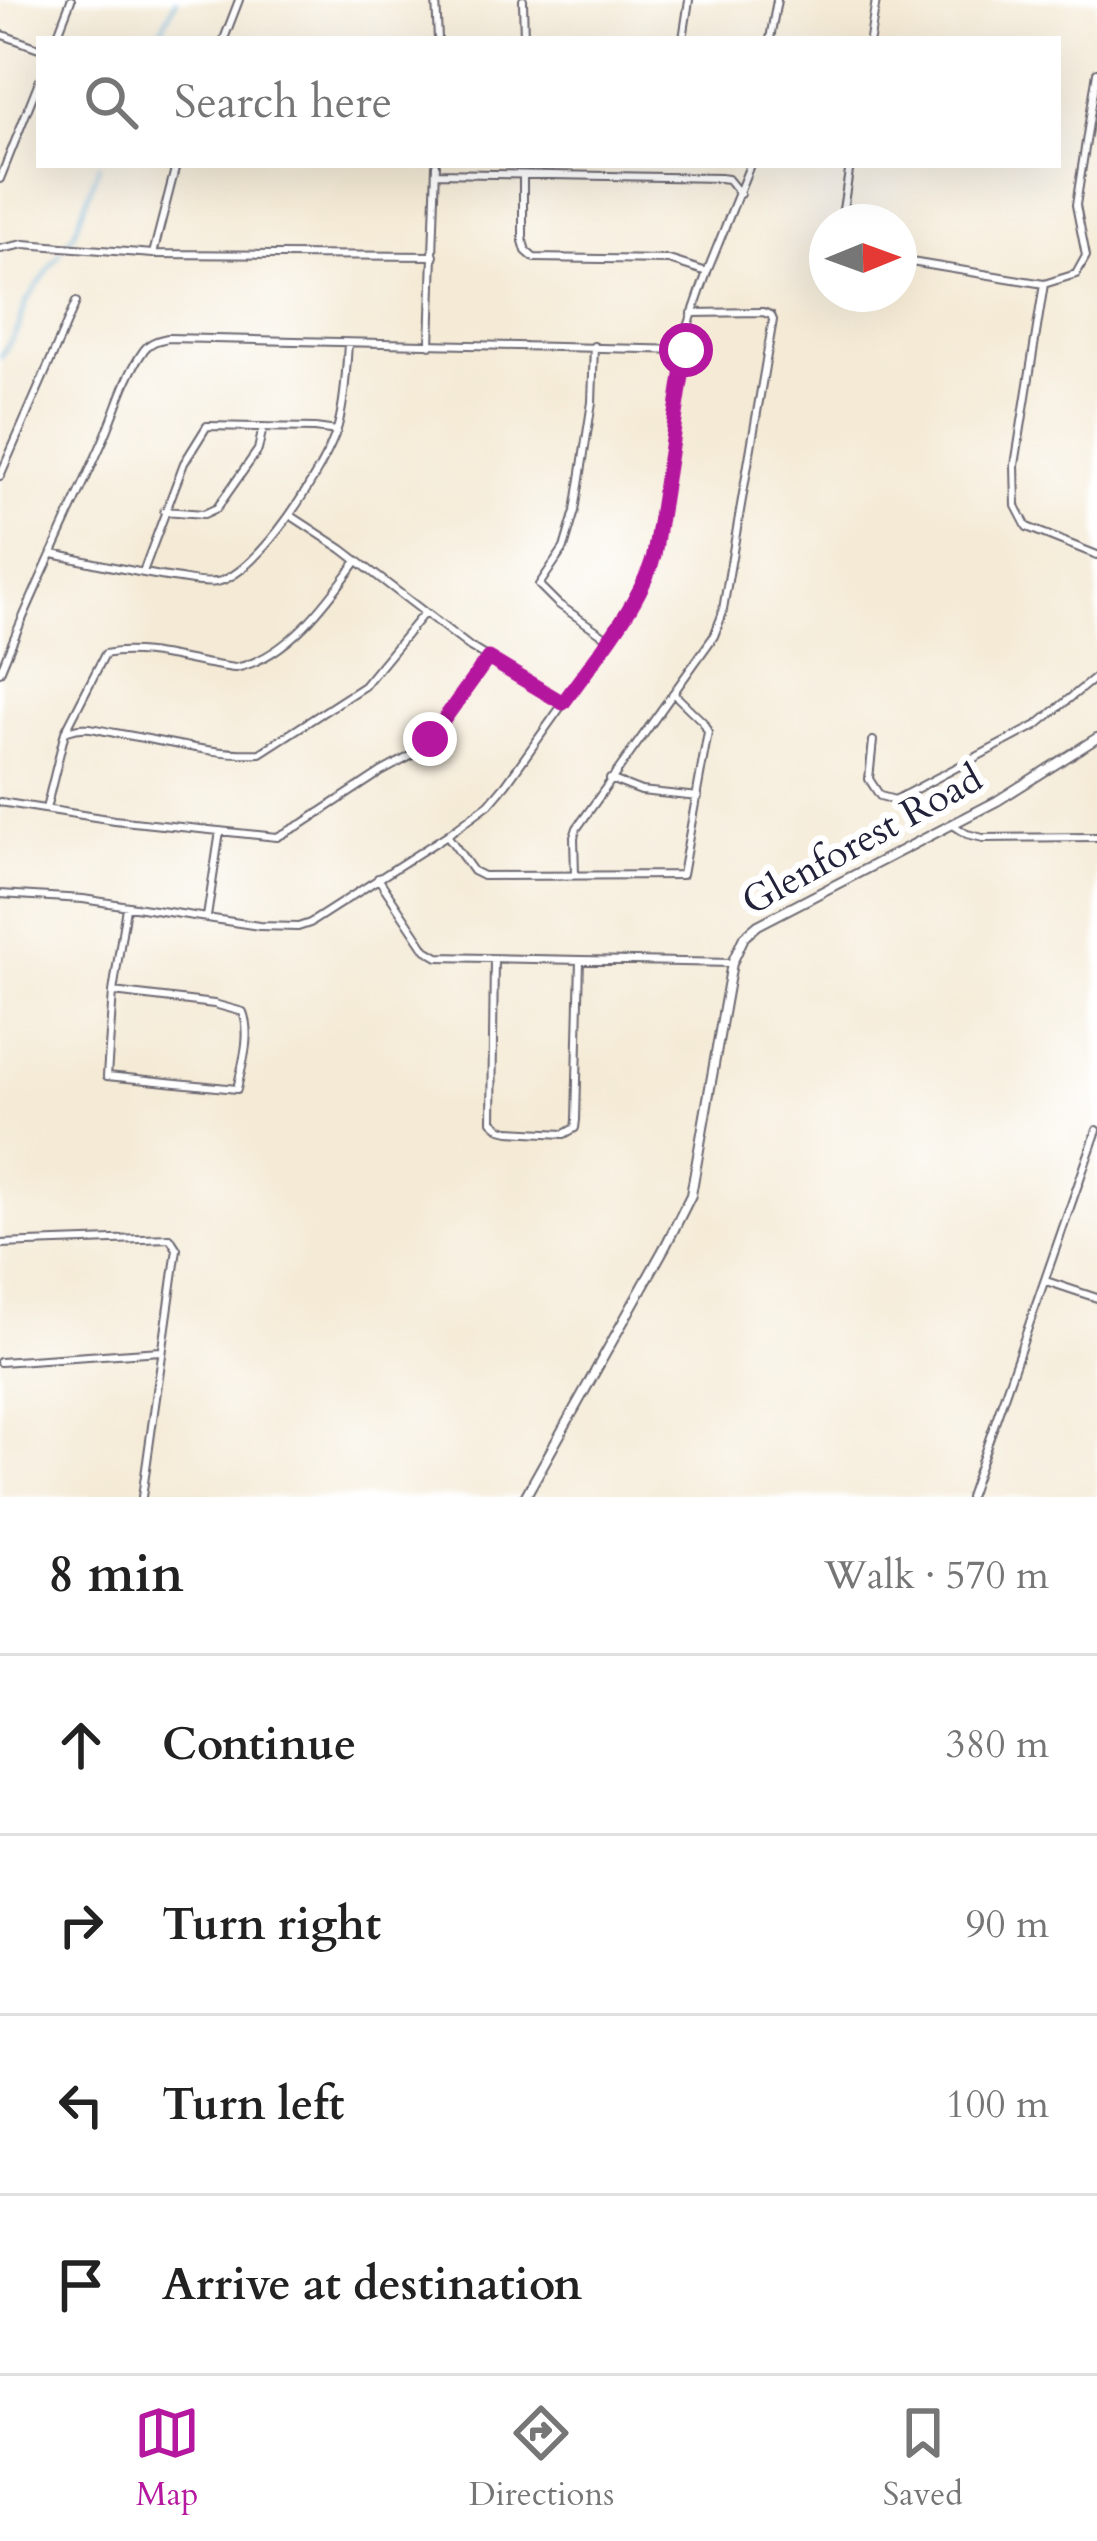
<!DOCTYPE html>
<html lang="en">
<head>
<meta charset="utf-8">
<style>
  :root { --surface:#fff; --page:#f2f2f2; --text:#222; --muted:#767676; --line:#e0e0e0; --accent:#b5179e }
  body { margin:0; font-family:Cardo,serif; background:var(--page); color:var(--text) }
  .compass { position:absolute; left:809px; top:204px; width:108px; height:108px; border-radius:50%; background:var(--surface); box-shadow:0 12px 48px #0002; rotate:89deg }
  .stop { position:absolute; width:36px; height:36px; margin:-27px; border:9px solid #b5179e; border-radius:50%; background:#fff }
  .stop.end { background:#b5179e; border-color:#fff; box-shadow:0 3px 12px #0008 }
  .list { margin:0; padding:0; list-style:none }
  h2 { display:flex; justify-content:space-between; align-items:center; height:156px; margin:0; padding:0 48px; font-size:51px }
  h2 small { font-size:39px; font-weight:400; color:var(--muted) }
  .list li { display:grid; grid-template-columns:78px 1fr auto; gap:36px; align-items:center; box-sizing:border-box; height:180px; padding:0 48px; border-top:3px solid var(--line) }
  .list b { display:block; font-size:45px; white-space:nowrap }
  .list em { font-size:39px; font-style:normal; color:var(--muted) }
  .icon { flex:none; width:66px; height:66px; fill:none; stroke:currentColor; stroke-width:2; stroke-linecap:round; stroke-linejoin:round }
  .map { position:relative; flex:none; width:1097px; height:1497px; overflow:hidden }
  .search { position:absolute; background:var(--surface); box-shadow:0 12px 48px #0002; left:36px; right:36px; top:36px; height:132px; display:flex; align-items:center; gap:30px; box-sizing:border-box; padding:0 42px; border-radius:0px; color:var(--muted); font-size:45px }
  .sheet { height:876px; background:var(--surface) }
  nav { display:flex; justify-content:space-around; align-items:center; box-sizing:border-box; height:168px; border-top:3px solid var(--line); background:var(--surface); font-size:33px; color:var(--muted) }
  nav a { display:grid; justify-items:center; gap:6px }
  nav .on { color:var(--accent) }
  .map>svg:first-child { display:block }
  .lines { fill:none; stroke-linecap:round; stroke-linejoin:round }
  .stream { stroke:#61b0db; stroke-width:3 }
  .minor-casing { stroke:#6c6871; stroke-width:10 }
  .tertiary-casing { stroke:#6c6871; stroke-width:12 }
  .minor { stroke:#fff; stroke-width:6 }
  .tertiary { stroke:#fff; stroke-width:8 }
  .route { stroke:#b5179e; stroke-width:15 }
  .labels { text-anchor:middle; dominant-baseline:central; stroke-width:12; stroke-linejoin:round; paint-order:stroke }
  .street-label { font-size:39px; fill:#22223b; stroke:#fff }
</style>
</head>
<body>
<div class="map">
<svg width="1097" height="1497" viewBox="0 0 1097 1497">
  <rect width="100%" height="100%" fill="#fff"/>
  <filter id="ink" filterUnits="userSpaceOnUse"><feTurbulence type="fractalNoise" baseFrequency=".00833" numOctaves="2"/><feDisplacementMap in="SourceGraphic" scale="24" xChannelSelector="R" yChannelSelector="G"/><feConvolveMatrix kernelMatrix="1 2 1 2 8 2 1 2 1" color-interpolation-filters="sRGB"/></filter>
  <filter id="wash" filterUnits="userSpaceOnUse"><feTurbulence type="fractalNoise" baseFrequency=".004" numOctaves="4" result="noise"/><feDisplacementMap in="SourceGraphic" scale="48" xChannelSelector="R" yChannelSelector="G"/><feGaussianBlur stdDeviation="2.7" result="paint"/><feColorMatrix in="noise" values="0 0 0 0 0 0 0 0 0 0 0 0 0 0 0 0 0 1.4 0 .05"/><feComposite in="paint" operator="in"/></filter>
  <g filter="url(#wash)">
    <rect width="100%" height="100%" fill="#f4ead5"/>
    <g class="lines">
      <path class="stream" d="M157,39L176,0
        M68,242L74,234L99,165
        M0,358L19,327L26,302L61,252"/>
    </g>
  </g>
  <g filter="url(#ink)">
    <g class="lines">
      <defs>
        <path id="minor" d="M436,0L438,39
          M523,0L524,39
          M0,34L39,48
          M56,39L71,0
          M224,39L239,0
          M683,39L689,0
          M770,39L777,0
          M870,39L876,0
          M1097,72L1076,205L1086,256L1076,274L1044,284L1015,465L1016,506L1027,527L1097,555
          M436,173L720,178L728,179L740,194
          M523,175V241L526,251L534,258L669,260L707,272
          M0,179L39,81
          M841,222L850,165
          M0,249L24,244L153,254L434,256
          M153,254L176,165
          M899,260L1044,284
          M430,345L436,165
          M594,346L592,402L575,511L564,548L539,585L558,604L609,639
          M0,476L76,302
          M164,511L204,514L217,508L258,450L263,427
          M290,515L342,549L470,647L563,703
          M53,554C95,563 137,573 180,579C191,581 205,584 216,582C258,576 327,465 338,426C345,400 346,371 348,344
          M143,572L184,463L207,426L315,428L337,431
          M0,672C31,595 68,519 102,443C116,413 124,378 144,350C150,342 158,340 168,338L686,350
          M68,731C85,724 98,730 115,733C159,740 217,756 260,753L364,686L424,613
          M873,741L869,779L880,796L895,800L1037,725L1097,676
          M610,779L641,791L698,797
          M0,802L114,820L277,837L302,824L381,772L418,752L430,739L488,659
          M46,809L65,732L105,654C141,645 196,664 235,668C287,658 328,601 357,561
          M953,825L967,834L983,838L1097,837
          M447,835L473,871L483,876L682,875L708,732L703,722L673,693
          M575,875L574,837L577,828L714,636L722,615L773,320L771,315L763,312L692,313
          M378,878L426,950L438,957L732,963
          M0,894L83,899L259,926L298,927L310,923L447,835L489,804L506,784L609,639L650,570L689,324L707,272L750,165
          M207,917L220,831
          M494,959L492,1121L501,1129L509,1131L564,1134L575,1128L576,1120L580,960
          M113,992L214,1004L243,1012C252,1036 242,1065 237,1089L107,1076L113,992L126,907
          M0,1244L170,1238L177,1249L142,1497
          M1046,1281L1097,1298
          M0,1362L161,1351
          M969,1497L1097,1130"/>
        <path id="tertiary" d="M525,1497L666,1245L691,1195L732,963L744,937L758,925L997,801L1097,738"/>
      </defs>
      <use href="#minor" class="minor-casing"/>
      <use href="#tertiary" class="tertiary-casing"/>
      <use href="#minor" class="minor"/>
      <use href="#tertiary" class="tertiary"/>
    </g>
  </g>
  <g class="lines" filter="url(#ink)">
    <path class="route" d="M430,739L488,658L563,703C594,659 638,608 654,556L686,350"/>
  </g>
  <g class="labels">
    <g class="street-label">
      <text transform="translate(862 840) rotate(-29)">Glenforest Road</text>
    </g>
  </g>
</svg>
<svg class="compass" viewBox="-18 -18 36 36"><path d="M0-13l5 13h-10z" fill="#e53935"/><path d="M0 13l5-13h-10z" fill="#767676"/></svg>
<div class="stop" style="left:686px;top:350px"></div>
<div class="stop end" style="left:430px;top:739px"></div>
<div class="search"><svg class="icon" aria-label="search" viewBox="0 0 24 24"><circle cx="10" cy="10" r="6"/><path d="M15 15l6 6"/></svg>Search here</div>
</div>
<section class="sheet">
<h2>8 min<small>Walk · 570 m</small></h2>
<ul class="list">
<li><svg class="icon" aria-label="ahead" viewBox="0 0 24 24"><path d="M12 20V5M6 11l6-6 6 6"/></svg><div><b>Continue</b></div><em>380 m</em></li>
<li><svg class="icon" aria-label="right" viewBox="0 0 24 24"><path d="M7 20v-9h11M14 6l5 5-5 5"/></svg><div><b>Turn right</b></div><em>90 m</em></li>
<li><svg class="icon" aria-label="left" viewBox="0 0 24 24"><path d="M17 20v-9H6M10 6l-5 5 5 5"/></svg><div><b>Turn left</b></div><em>100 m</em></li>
<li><svg class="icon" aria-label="arrive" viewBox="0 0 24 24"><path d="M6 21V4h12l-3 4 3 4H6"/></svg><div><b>Arrive at destination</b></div></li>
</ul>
</section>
<nav>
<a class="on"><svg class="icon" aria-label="map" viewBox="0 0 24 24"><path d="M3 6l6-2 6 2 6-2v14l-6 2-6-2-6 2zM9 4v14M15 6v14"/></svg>Map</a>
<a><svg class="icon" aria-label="directions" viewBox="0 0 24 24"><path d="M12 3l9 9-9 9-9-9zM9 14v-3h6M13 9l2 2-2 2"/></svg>Directions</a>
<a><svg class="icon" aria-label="saved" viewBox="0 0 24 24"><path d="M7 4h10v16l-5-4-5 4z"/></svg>Saved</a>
</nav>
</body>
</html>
